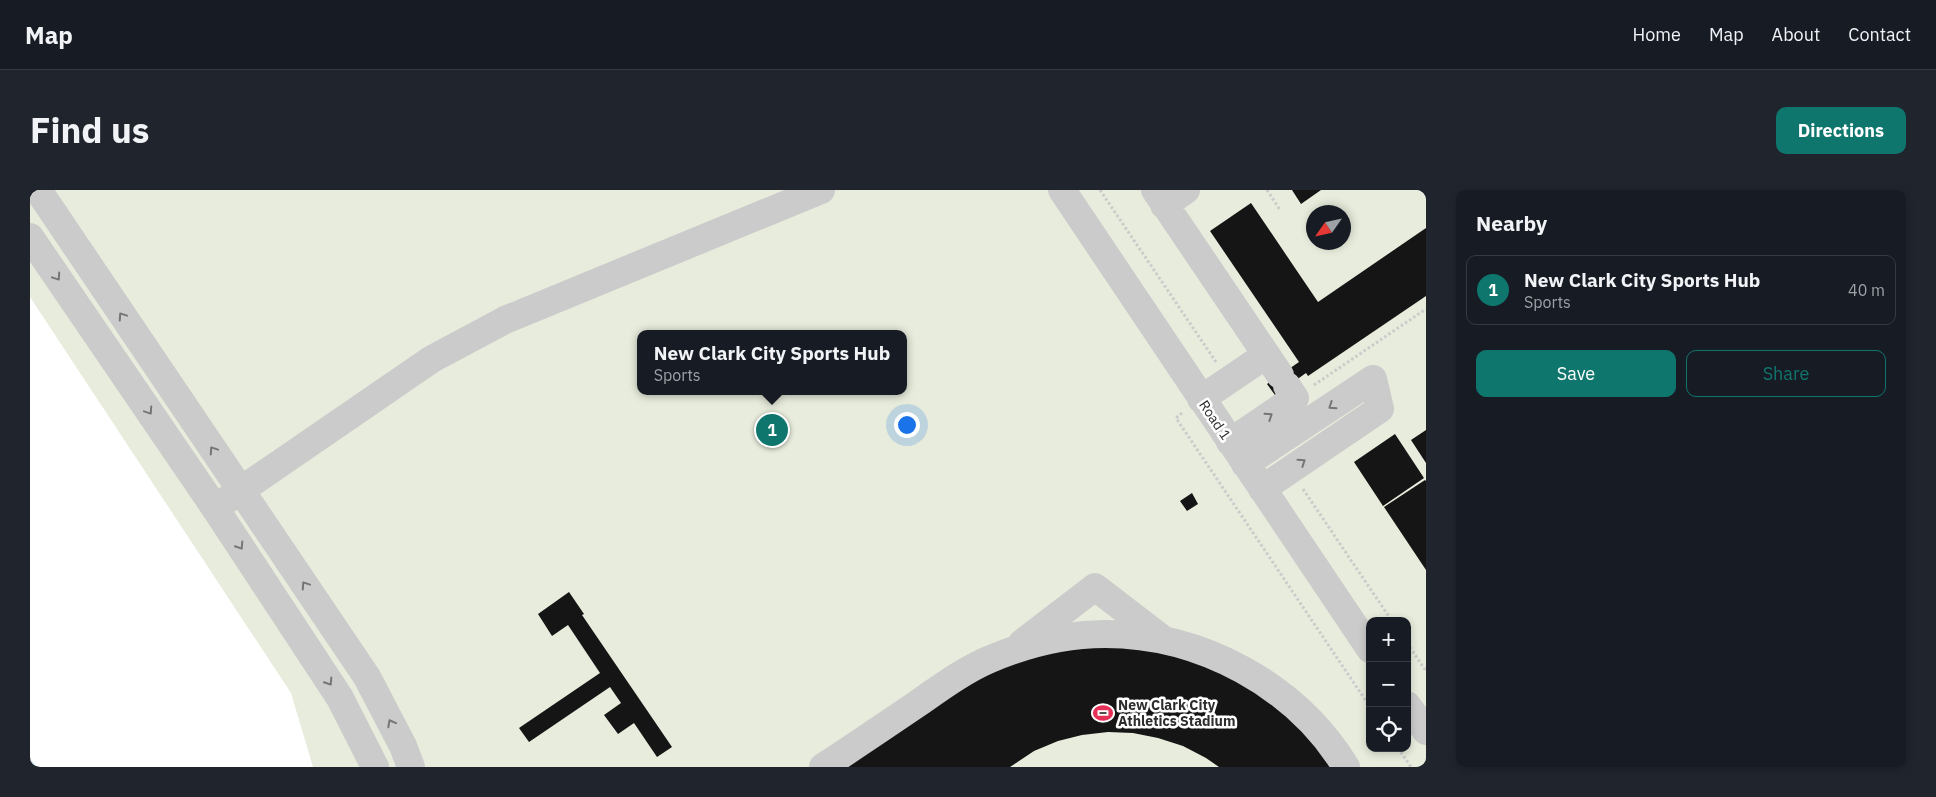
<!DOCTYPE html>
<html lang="en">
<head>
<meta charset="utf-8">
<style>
  :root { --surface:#171b24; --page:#20242c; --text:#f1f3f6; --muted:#9ea1a6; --line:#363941; --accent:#0f766e }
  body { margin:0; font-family:"IBM Plex Sans",sans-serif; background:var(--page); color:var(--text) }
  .controls { position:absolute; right:15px; bottom:15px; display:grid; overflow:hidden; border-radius:10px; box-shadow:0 2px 8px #0003 }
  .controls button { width:45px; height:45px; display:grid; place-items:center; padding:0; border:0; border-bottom:1px solid var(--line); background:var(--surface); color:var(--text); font:25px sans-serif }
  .compass { position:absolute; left:1276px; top:15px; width:45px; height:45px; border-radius:50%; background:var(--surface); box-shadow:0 2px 8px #0003; rotate:236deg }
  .you { position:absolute; left:876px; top:234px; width:18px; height:18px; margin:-12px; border:4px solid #fff; border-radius:50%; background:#1a73e8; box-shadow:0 0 0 8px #1a73e833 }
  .badge { display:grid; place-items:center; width:32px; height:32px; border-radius:50%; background:var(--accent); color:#fff; font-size:16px; font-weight:700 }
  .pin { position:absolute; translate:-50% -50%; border:2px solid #fff; box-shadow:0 1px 5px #0006 }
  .popup { position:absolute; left:607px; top:140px; width:270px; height:65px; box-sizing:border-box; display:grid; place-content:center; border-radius:10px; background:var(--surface); filter:drop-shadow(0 1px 4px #0005); font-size:16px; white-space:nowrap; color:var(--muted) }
  .popup b { font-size:19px; color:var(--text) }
  .popup::after { content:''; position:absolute; left:50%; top:100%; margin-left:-10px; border:10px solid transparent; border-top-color:var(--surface) }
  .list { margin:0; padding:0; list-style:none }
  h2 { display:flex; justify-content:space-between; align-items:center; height:65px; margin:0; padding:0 20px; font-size:21px }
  h2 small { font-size:16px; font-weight:400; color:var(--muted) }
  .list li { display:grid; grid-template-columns:32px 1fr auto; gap:15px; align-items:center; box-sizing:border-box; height:70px; margin:0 10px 10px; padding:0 10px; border:1px solid var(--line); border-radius:10px }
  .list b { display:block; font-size:19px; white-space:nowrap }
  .list p { margin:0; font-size:16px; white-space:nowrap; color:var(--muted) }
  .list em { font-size:16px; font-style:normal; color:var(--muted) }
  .actions { display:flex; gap:10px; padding:15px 20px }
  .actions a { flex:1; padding:11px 0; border:1px solid var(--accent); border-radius:10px; text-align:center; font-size:18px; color:var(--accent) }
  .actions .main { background:var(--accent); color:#fff }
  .icon { flex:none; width:28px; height:28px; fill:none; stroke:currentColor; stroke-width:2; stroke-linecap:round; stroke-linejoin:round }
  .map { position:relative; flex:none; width:1396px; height:577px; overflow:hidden; border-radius:10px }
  header { display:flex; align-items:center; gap:30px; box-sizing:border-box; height:70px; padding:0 25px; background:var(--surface); border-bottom:1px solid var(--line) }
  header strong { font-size:24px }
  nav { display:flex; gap:28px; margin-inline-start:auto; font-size:18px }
  .intro { display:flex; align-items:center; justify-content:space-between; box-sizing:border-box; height:120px; padding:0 30px }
  h1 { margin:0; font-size:35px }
  .button { padding:12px 22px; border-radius:10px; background:var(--accent); color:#fff; font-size:18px; font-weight:700 }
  main { display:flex; gap:30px; padding:0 30px }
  aside { flex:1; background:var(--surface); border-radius:10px; box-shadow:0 2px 8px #0003 }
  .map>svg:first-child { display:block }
  .green { fill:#e7ecdc; fill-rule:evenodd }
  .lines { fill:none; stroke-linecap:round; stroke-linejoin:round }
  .stream { stroke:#c8e3ec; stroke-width:6 }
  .building { fill:#151515 }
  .path { stroke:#cbcbcb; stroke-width:3; stroke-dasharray:2.5 2.5; stroke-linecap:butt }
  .minor { stroke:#cbcbcb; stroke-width:28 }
  .oneway { stroke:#757575 }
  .labels { text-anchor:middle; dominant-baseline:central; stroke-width:5; stroke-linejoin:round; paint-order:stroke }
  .street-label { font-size:14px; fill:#2e2e2e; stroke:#fff }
  .poi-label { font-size:14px; font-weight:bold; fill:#2e2e2e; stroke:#fff; text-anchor:start }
</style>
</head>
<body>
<header>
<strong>Map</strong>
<nav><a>Home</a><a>Map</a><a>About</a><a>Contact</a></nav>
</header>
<div class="intro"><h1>Find us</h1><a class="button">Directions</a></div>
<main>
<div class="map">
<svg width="1396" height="577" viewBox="0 0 1396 577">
  <rect width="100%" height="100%" fill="#fff"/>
  <path class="green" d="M0,0H1396V577H283L261,503L0,107ZM1284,22H1314V52H1284ZM611,144H873V201H611ZM1340,431H1377V558H1340Z"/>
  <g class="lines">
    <path class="stream" d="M0,573L3,577"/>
  </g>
  <path class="building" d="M1262,0H1291L1271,14Z
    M1221,13L1288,112L1396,38V106L1278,186L1276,183L1245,205L1237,194L1269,172L1180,41Z
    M1396,240V273L1381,250Z
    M1365,244L1394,288L1353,316L1324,272Z
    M1395,290L1396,291V380L1354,317Z
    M1162,303L1168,314L1157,321L1150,311Z
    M539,402L554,424L552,425L642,557L627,567L604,533L588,544L574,525L591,513L580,497L499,552L489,538L570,483L538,435L522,446L508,424Z
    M1084,449L1115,451L1229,495L1310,577H1189L1176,568L1153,556L1128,548L1103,543L1078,542L1052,545L1028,551L1004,561L980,577H804L965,472Z"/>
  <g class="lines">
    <path class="path" d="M1070,0L1186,172
      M1237,0L1250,20
      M1284,195L1396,119
      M1152,223L1146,228L1340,517
      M1273,299L1362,431
      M1377,453L1396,481
      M1368,558L1381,577"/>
    <path class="minor" d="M8,0L337,487L373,556L381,577
      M1032,0L1340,459
      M1125,0L1250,185
      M1134,15L1156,0
      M0,47L185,318L310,508L345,577
      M1171,209L1236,165
      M1200,252L1265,208L1257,196
      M1215,274L1343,189L1350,219L1232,299
      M185,318L402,169L475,130L791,0
      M992,453L1065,397L1134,450
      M1377,515L1396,541
      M793,577C825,556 856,535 887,514C910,498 933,481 958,470C995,454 1035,444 1075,444C1171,444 1266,495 1316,577"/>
  </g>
  <defs><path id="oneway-chevron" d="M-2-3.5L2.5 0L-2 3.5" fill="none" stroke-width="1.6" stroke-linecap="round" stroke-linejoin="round" transform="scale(1.25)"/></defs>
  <g class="oneway">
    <use href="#oneway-chevron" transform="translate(27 87) rotate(56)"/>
    <use href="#oneway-chevron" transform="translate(92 126) rotate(-124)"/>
    <use href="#oneway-chevron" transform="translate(1302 216) rotate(146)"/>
    <use href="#oneway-chevron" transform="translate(119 221) rotate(56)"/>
    <use href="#oneway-chevron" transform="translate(1239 226) rotate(-34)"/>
    <use href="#oneway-chevron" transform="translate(183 260) rotate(-124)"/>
    <use href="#oneway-chevron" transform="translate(1272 272) rotate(-34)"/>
    <use href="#oneway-chevron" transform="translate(210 356) rotate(57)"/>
    <use href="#oneway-chevron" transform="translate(275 395) rotate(-124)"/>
    <use href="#oneway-chevron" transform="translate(299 492) rotate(57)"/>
    <use href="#oneway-chevron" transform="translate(361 533) rotate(-118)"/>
  </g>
  <defs>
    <symbol id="stadium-bare" viewBox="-9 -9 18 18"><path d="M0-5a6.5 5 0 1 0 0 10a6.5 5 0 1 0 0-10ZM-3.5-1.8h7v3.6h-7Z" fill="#e53057" stroke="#fff" stroke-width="2.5" paint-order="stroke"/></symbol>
  </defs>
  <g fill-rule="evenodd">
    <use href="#stadium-bare" x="1059" y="509" width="28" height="28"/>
  </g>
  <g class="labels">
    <g class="street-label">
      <text transform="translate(1185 230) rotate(56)">Road 1</text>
    </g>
    <g class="poi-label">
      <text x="1088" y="515">New Clark City<tspan x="1088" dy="16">Athletics Stadium</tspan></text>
    </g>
  </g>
</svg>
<div class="controls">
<button>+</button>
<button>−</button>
<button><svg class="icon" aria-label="locate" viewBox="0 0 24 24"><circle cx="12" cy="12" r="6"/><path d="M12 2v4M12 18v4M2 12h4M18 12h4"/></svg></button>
</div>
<svg class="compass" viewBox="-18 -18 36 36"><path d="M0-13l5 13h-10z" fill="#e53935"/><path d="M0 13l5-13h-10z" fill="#9ea1a6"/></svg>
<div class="you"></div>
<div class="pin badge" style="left:742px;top:240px">1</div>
<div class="popup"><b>New Clark City Sports Hub</b>Sports</div>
</div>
<aside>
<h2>Nearby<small></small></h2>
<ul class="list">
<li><span class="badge">1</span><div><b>New Clark City Sports Hub</b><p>Sports</p></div><em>40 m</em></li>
</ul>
<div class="actions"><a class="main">Save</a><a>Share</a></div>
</aside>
</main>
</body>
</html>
